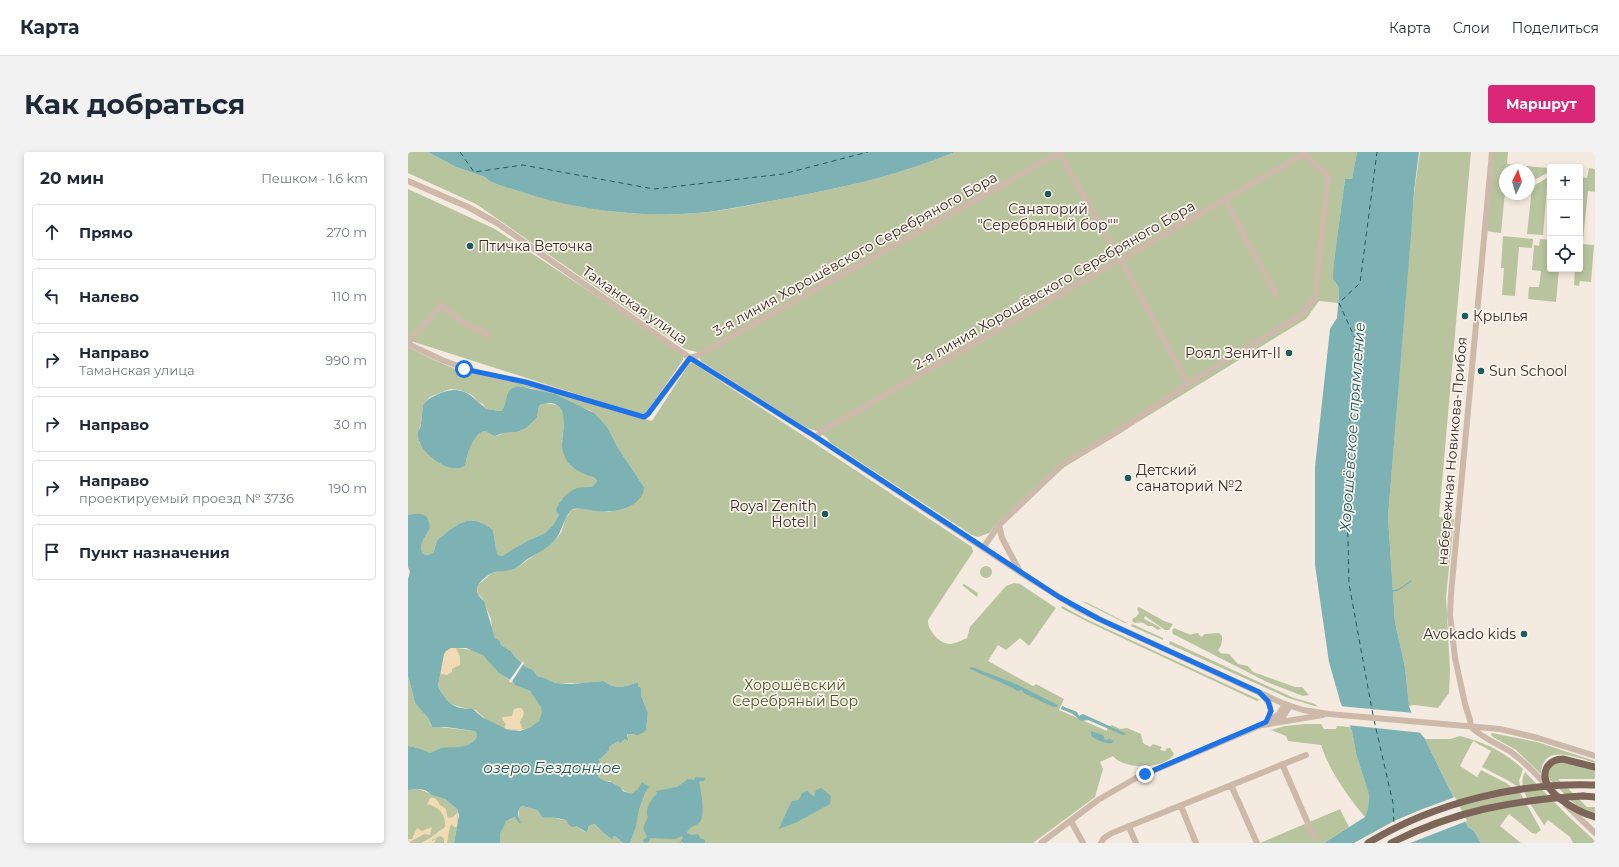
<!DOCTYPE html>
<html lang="ru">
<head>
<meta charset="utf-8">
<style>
  :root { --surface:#fff; --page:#f2f2f3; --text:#1f2937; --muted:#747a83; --line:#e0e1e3; --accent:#db2777 }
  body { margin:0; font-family:Montserrat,sans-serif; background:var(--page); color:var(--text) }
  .controls { position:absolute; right:12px; top:12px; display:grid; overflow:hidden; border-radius:4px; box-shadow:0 2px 6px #0003 }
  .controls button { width:36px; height:36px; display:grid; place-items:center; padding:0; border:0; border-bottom:1px solid var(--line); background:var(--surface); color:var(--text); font:20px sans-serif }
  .compass { position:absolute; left:1091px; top:12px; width:36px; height:36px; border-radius:50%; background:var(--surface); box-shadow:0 2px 6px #0003; rotate:5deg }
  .stop { position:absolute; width:12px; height:12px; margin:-9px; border:3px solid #1a73e8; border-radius:50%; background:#fff }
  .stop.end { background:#1a73e8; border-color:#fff; box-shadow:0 1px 4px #0008 }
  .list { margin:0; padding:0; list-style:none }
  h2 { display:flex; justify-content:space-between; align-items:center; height:52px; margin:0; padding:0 16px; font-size:17px }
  h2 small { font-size:13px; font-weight:400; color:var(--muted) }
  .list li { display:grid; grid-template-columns:26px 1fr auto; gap:12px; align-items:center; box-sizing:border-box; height:56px; margin:0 8px 8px; padding:0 8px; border:1px solid var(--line); border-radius:4px }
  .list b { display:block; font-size:15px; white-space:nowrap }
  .list p { margin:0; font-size:13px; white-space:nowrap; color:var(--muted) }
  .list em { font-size:13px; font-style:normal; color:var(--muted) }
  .icon { flex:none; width:22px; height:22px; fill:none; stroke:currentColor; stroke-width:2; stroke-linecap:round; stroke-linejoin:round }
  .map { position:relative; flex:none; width:1187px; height:691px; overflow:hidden; border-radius:4px }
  header { display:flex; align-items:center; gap:24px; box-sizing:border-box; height:56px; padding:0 20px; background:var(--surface); border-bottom:1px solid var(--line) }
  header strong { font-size:19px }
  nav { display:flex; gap:22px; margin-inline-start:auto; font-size:14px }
  .intro { display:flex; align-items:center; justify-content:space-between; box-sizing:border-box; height:96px; padding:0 24px }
  h1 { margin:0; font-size:28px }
  .button { padding:10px 18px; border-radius:4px; background:var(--accent); color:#fff; font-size:14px; font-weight:700 }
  main { display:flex; gap:24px; padding:0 24px }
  aside { flex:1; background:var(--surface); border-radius:4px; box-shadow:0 2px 6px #0003 }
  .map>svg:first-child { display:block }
  .green { fill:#b8c49e }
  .sand { fill:#f1dab4 }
  .water { fill:#7cb2b3; fill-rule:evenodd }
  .pier { fill:#f4eadf }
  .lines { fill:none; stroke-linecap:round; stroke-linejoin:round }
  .stream { stroke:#7cb2b3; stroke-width:1.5 }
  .ferry { stroke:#1c5c5f; stroke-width:1; stroke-dasharray:5 4; stroke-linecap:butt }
  .minor { stroke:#cdb9aa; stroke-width:6 }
  .major { stroke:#7d655a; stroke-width:7 }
  .major-bridge { stroke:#7d655a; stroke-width:7 }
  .route { stroke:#1a73e8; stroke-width:5 }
  .poi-dot { fill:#1c5c5f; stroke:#fbf4ec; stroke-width:1.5 }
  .labels { text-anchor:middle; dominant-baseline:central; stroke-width:3.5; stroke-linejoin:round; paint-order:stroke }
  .poi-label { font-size:14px; fill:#3a2e2a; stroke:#fbf4ec; text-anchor:start }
  .street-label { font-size:14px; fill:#3a2e2a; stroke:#fbf4ec }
  .park-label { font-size:14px; fill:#4a5a2c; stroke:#fbf4ec }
  .water-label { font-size:15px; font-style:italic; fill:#1c5c5f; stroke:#fbf4ec }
</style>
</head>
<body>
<header>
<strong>Карта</strong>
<nav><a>Карта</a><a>Слои</a><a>Поделиться</a></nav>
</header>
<div class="intro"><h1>Как добраться</h1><a class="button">Маршрут</a></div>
<main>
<aside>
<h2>20 мин<small>Пешком · 1.6 km</small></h2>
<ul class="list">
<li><svg class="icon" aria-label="ahead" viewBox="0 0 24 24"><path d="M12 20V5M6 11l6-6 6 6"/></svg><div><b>Прямо</b></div><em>270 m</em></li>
<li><svg class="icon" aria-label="left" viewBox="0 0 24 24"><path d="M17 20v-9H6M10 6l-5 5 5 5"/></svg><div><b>Налево</b></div><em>110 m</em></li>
<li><svg class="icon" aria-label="right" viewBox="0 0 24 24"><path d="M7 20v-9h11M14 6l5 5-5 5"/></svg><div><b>Направо</b><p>Таманская улица</p></div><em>990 m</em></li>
<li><svg class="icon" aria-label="right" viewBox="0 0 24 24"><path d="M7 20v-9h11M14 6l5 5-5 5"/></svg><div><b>Направо</b></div><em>30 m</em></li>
<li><svg class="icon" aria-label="right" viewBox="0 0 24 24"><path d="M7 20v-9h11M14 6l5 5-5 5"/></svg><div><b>Направо</b><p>проектируемый проезд № 3736</p></div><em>190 m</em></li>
<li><svg class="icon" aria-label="arrive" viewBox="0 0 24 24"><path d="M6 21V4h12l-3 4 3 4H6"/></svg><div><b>Пункт назначения</b></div></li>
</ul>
</aside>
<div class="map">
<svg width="1187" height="691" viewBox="0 0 1187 691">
  <rect width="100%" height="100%" fill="#f4eadf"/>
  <path class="green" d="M0,0H20L48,15L77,25L81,29C152,55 225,68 301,60C331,56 361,49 390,44C443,34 497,21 547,0H949L944,28L937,27L926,109L927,130L930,134L931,140L930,151L911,149L898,167L655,316L596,370L592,368L581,381L570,385L564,383L423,291L418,285L406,278L397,275L293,209L289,200L277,197L68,52L0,21Z
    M1012,0H1063L1031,365L1046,367L1038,445L1042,518L1041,541L1030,556L1007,553L1001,554L997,515L987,470L980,365L1006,41Z
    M1086,0H1100L1099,12L1140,16L1141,20L1121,31V18H1097V40L1093,81L1078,79Z
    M1181,16L1187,17V40L1180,39L1175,88L1172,87V25L1179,26Z
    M1142,24V35H1139L1135,83L1119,82L1124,35Z
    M0,37L87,77L275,201V208L237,262L234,263L0,188Z
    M1095,84L1125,87L1124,96L1111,95L1107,144L1094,143L1096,116H1093Z
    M1132,87L1142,88V117H1151L1148,150L1120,147L1121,135H1131L1133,119L1124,118L1126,93L1131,94Z
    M1172,92L1186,93L1183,130L1172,129L1171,134L1166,133L1167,117H1172Z
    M0,195L26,208L57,221L107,230L244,269L281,212L285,211L564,395L565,400L520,468C519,478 532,493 543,492C548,491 554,488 559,486L562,475L598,434L606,431L612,432L648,456L621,494L612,486L598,498L590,493L580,509L625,534L628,532L656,547L651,558L699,579V577L704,573L712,577L719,576L733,582L735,591L742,595L745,592L754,595L752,598L757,599L759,596H762L766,602C756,618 716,618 705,604L692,610L695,617L687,645L625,691H222L228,675L230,661L238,639L230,637L224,643L221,642L202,629L199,630L190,625V620L193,612L191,608L201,595L210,589L212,590L219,586L220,582L227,583L238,576L240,561L233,543V536L230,534V530C218,535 206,538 196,529L177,531H147L137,526L129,524L125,518L118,515L107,505L103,499L93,493L92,489L87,486L84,477L83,467L74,446L70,442L69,436L71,432L84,421L110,415L146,389L153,381L157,368L163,358L173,356L201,360L215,357L222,354L236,335L210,296L200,276L183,259L163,251L153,245L123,236L109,235L103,238C98,244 99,254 93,259L78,257L75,252L70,250L64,243L52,238L42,237L22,245L15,253L13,271L11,278V290L15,295L24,306L33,312L46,316L56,315C60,304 63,282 77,279L89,284L95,281L109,280L118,276L129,266L131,254L137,251L149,253C163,265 150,285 156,300C159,310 167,318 176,322C181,325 186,323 189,329L184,335L176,336L153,348L151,363L145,373L137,381L121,388L98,403L94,404L90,403L88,397L85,378C67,364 55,366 39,381C36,383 31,385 29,389C27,393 27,397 25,401L20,403L15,402C10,393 16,384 22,377L21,368L12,362L0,363Z
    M572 420a6 6 0 1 1 12 0a6 6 0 1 1-12 0Z
    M556,432L570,441L569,445L554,433Z
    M673,449L680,451L719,471H717Z
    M654,454L678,467L852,548L849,549L682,471L653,456Z
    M731,455L756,469L765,472L761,478H757L737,464L736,467L750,474L753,477L750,478L744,474H740C735,470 734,470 727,471L724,469L725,466L728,465L731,461L729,457Z
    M724,472L755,486V488L723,474Z
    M766,476L783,483L784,482L790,481L793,485L797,482L811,481L814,484C814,489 814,494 810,498C813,503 816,501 821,502L830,512L840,514L845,520L887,535H894L901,543L895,544L859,530L765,482L764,479Z
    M762,489L886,546L907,552L910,555L880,546L761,492Z
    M43,496C53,496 62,497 70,500C81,505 84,515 92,521C99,526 106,532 113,535C117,537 120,537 123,540C127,544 134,553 134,559C135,577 108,581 95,577C86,574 74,565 68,558C46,553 42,557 30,534L34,514Z
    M0,524L7,551L20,566L23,574L66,579L68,580L70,587L64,595L22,603L10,596L0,594Z
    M897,572H913L916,577H928L929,574L942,575L944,579L948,602L961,641L960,656L957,665C940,645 921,618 913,593L880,589L878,584L863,578L877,574Z
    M1084,581L1129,590L1187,609V611C1170,606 1134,590 1133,622L1108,598L1085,585L1083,583Z
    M1052,584C1076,590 1097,600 1115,617L1111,629L1113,637L1101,629L1074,615L1083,599L1065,589L1052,614L1069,625L1073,618L1098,631L1113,642L1133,678L1128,682L1124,681L1101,662L1092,674L1113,691H1073L1066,679L1060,675L1017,587H1042Z
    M1150,609L1187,618V627H1150L1179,655H1187V662L1168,653L1142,628L1140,622L1142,614Z
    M1117,620L1158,662L1187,689V691H1165L1162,685L1140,668L1136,673C1128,659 1107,636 1117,620Z
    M10,637L37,647L49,657L50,660V668L46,691H0V638Z
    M114,654L129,658L135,666L145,664L150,667L159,668L177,680L180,678L179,674L187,672C190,679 198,679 202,685L207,684L215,691H92V682L96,670L107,665L111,668V657Z
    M932,657L941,675L916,691H852Z"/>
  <path class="sand" d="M43,496H48L52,505V513L44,517V520L39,523L32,522C34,513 33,499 43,496Z
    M109,556H113C119,562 114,564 112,570L115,578L96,577L98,572L94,567L95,565L104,564L106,557Z
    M22,646C28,645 29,648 32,653L38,657L39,664L41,666L45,665L50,660L49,675H46L44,672L42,674L39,691H36V686L32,684L24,688V689L28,687L26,691H13L22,686L37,675C38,662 31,655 19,652Z
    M24,675L22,683L16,682L0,691V687H4L9,676L14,679Z"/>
  <path class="water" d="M20,0H547C497,21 443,34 390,44C361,49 330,56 301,60C224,68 152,56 81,29L77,25L48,15Z
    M949,0H1011L1006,39L1003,84L980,365L987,470L997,515L1001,554L1010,578L1017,587L1060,675L1066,679L1073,691H916L957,665L960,656L961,642L948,602L944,579L932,549L921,510L907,413V315L922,177L929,166L931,140L930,134L925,127L926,109L937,27H944Z
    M115,235L147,242L186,261L200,276L210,296L236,335C236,342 232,347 227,351C217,358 203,361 191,359C182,359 172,354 163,358C154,369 154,383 143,392C137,397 130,401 123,405C117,408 113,413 108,416C101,419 94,419 87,420C80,422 68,431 69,439C70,444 73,446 76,449L87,486L92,489L93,493L103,499L107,505L118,515L125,518L129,524L137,526L147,531L163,532L196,529C206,538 218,535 230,530V534L233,536V543L240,561L238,578L235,581L229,583L220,582L219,583L220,589L217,587L212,591L210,589L201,595V598L191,608L193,612L190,620V625L199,630H203L212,635L215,639L223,642L230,637L234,630L241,635L238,639L231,658L228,675L222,691H215L207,684L205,685V687C202,686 188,675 187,672L180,674V678L178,680L168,674L164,675L161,673L158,668C149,666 144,664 135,666L129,658L114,654C108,658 110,666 113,671H111L107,665L98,669L92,682V691H46L51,663L49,657L37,647L24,643L17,638L10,637L0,638V594L10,596L22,601C26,600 30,597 34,596C47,594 61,598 69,585L68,580L66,579L38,575H24L20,566L7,551L0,524V427L2,420L0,415V363C13,360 22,361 22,377C17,384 10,393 15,402L20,403L25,401C27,397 27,393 29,389C31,385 35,384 38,381C55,367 66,363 85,378L88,397L90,403L94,404L121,388L137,381L145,373L151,363L148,359C150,350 160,339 169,336C173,335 180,335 184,335L189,329C186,323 181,325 176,322C171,320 162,314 159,309C157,305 154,299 154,294C154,282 162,253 143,251C139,251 135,251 131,254L129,266L118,276L109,280L95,281L87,284L77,279C65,281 59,303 57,314C41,324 11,300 10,284C9,279 13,276 13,272C14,265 14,260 15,253C22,245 24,245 33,241C47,235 58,238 69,249C72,252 75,253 78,257L93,259C100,253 96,240 105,236C108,234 112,235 115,235ZM43,496H58L75,503L91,521L104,529L107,533L122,539L133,555L134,560L131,569L123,575L112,579L100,578L74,565L65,557C61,556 58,557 54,556C42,555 35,544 30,534L36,502L38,499Z
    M564,515L608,532L650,553L649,555H645L616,541L614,538L609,539L605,536L562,517L561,516Z
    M654,554L669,560L671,564L675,562L719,582L715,583L680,568L673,569L665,562L653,557Z
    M683,579L695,583L697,588L702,587L705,589L704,591C698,592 687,588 683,583Z
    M288,625L298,626L296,629H293L291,630C293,639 298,665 291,671C286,675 281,674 279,681L283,683L290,682L292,686L297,688V691H275V690L271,691L275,686L274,684L267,687L243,686L239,691L235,690L236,687L239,685L235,676L240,665C236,659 243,646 249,642L248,639L269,635L280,627L286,628Z
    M413,636L423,644L422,652L389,670L371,677C372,674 383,650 384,649C385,649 390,648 391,648L394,641L399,639L406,645L408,638Z"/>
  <path class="pier" d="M115,509L116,511L103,531L101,529Z
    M931,554L1006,561L1015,581L939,573Z
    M1047,645L1059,669L1002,691H946L986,669L1012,658Z"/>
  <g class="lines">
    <path class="stream" d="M984,439L990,438L1003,429"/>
    <path class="ferry" d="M52,0L66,20L115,13L246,37L375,22L460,0
      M965,563L941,432L938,304L950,193L931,151L952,131L969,0
      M966,568L985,651L986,673"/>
    <path class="minor" d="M650,0L713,108L780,232
      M0,29L60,55L89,71L282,206L408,285L616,423L669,456L691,467L874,551L895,558L921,562L1092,577L1130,586L1187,604
      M817,48L868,142
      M0,191L33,153L54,170L81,183
      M0,192L34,208L66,220L117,230L236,265L240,262L282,206L289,204L324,184L653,0
      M408,285L414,279L896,2
      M591,373L594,386L611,418
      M575,396L591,373L655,312L709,280L780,232L893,163L907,146L920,24L894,0
      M861,569L871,562L877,552
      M867,570L875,565L882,554
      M855,573L915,563
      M1063,575L1062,568L1057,552L1047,506L1042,463L1043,442L1084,0
      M1063,575C1074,586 1090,592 1103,600C1117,610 1129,623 1140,635
      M874,612L906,685
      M823,633L849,691
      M1158,653L1187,681
      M773,654L788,691
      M663,669L675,691
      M721,675L728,691
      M633,691L690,648L728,626L858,571C865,560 864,552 854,543
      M693,691L696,686L704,681L898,603"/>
    <path class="major" d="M1187,615L1155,607C1148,607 1143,609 1139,615C1127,639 1171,660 1187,665
      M1175,644L1187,645"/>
    <path class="major-bridge" d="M960,691C1026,651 1110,630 1187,633
      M983,691C1046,659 1105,648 1175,644"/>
  </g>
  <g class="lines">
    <path class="route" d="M56,217L117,230L236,265L240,262L282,206L408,285L651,445L691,467L851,540L860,549L863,559L858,570L737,622"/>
  </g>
  <g class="poi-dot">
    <circle cx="640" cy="42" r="4"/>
    <circle cx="62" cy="94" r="4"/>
    <circle cx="1057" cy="164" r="4"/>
    <circle cx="881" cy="201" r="4"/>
    <circle cx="1073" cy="219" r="4"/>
    <circle cx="720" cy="326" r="4"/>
    <circle cx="417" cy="362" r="4"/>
    <circle cx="1116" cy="482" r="4"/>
  </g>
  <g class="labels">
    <g class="poi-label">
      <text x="640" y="57" text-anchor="middle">Санаторий<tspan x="640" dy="16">"Серебряный бор""</tspan></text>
      <text x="70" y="94">Птичка Веточка</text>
      <text x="1065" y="164">Крылья</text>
      <text x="873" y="201" text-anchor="end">Роял Зенит-II</text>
      <text x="1081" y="219">Sun School</text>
      <text x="728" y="318">Детский<tspan x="728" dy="16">санаторий №2</tspan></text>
      <text x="409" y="354" text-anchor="end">Royal Zenith<tspan x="409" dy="16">Hotel I</tspan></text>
      <text x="1108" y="482" text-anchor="end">Avokado kids</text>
    </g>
    <g class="street-label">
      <text transform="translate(447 102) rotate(-29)">3-я линия Хорошёвского Серебряного Бора</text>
      <text transform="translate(646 133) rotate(-30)">2-я линия Хорошёвского Серебряного Бора</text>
      <text transform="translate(227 153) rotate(35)">Таманская улица</text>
      <text transform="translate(1044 299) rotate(-85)">набережная Новикова-Прибоя</text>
    </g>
    <g class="park-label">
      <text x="387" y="533">Хорошёвский<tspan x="387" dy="16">Серебряный Бор</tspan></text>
    </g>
    <g class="water-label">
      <text transform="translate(944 275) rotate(-86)">Хорошёвское спрямление</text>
      <text x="144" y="615">озеро Бездонное</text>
    </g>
  </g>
</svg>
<div class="controls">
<button>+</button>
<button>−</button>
<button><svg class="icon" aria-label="locate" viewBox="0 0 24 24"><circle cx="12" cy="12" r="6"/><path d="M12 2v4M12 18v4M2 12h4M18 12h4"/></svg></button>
</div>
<svg class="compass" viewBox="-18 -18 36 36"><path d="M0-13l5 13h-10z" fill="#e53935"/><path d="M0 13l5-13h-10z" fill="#747a83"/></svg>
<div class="stop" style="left:56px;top:217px"></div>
<div class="stop end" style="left:737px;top:622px"></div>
</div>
</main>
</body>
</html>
